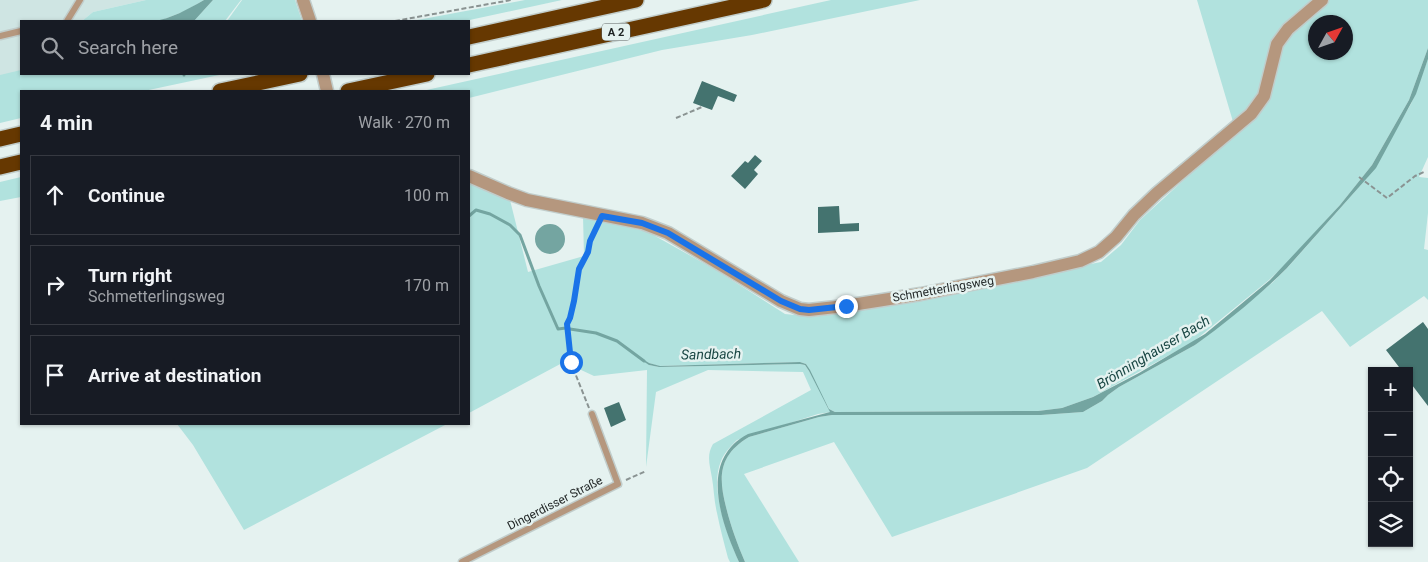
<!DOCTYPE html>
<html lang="en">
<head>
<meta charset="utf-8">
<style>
  :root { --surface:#171b24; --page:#20242c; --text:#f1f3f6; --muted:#9ea1a6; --line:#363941 }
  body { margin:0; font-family:Roboto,sans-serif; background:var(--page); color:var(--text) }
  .controls { position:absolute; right:15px; bottom:15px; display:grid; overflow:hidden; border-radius:0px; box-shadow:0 1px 4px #0004 }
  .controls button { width:45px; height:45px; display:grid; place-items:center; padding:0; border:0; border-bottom:1px solid var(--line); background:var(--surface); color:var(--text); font:25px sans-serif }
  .compass { position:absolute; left:1308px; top:15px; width:45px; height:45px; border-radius:50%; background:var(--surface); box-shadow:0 1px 4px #0004; rotate:50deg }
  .stop { position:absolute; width:15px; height:15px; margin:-11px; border:4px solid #1a73e8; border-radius:50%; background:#fff }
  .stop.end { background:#1a73e8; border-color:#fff; box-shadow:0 1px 5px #0008 }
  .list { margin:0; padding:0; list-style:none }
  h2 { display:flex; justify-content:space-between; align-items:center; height:65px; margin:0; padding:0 20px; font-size:21px }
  h2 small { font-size:16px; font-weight:400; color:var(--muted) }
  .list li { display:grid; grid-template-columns:32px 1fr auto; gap:15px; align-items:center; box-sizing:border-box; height:80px; margin:0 10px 10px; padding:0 10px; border:1px solid var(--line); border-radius:0px }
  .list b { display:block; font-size:19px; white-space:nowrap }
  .list p { margin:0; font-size:16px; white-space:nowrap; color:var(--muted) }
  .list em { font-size:16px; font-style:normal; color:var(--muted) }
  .icon { flex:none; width:28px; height:28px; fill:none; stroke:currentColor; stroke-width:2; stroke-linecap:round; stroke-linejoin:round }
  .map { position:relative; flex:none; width:1428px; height:562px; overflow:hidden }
  .search { position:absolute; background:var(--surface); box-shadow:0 1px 4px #0004; left:20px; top:20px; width:450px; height:55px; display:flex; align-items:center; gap:12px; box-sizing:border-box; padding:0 18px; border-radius:0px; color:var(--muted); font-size:19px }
  .panel { position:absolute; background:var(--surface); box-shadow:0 1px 4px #0004; left:20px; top:90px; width:450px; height:335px; border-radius:0px }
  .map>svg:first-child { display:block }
  .built { fill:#cfe5e3 }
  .green { fill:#b1e2de; fill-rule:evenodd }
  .water { fill:#74a5a1 }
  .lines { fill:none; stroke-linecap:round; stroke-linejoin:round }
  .stream { stroke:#74a5a1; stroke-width:3 }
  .building { fill:#44736f }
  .lane-casing { stroke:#c1cdcb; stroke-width:9 }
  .street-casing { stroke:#c1cdcb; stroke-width:15 }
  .highway-casing { stroke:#c1cdcb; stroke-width:18 }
  .path { stroke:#8a9392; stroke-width:2; stroke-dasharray:5 2.5; stroke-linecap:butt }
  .lane { stroke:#b5977e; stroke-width:6 }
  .street { stroke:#b5977e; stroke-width:12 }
  .highway { stroke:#663801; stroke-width:15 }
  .route { stroke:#1a73e8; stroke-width:6 }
  .labels { text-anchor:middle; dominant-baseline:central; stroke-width:5; stroke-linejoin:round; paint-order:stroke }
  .shield { fill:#e5f2f0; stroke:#5a6160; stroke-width:1 }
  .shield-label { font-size:11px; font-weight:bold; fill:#1e2323 }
  .street-label { font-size:12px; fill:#1e2323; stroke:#e5f2f0 }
  .water-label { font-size:14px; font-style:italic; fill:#1a4744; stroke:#e5f2f0 }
</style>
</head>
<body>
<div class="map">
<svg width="1428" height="562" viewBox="0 0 1428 562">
  <rect width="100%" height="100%" fill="#e5f2f0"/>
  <path class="built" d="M0,0H146L93,12L82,21H21V74L0,86Z"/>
  <path class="green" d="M146,0H204L185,11L162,20L82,21L93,12Z
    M213,0H241L225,21H194Z
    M242,0H295L302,21H227Z
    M525,0H562L465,21H412Z
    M831,0H920L752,35L662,50L469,98V91H422Z
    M1197,0H1315L1281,30L1261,94L1234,125Z
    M1328,0H1428V48L1409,100L1372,165L1340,205L1287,263L1269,280L1193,342L1093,397L1062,408L1038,411L835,412L829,409L806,364L800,362L659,366L649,363V365L659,367L800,364L805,365L809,371L831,412L818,414L737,440C731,446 724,453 721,461C709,489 728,536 739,562H730L728,558C724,543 720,528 717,513C714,501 714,489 712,478C710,465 706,456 713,444L811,390L803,372L708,370L656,392L646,467L647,370L594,376L564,362L469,413V182L510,200L528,272L584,256L583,216L648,232L716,270L785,314L814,317L1101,262L1121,245L1140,220L1257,113L1281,48L1299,26ZM1316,22H1346V52H1316Z
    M1428,59V157L1419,177L1428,178V213L1424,249L1428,250V300L1424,296L1350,347L1322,311L1087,468L892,537L834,442L744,474L799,562H745C737,543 731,527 726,507C718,476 719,455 749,437L819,417L832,415H1041L1083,412L1102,401L1108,395L1119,387L1195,345L1272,283L1289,266L1367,178L1411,104Z
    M21,70V74H224L144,91H21V118L0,123V75Z
    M21,177V197L0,201V182Z
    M177,424H447L244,530L193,445Z"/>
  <path class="water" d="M204,0H213L194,21H153C171,19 188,9 204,0Z
    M1428,48V59L1416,94L1376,168L1287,268C1259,296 1227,322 1195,345L1119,387L1108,395L1102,401L1083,412L1041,415H832L819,417L749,437C719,455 718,476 726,507C731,527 737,543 745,562H739C721,522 698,460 748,434L830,412L809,371L805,365L800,364L659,367L649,365L640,359L641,358L649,363L660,366L800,362L806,364L810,370L829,409L835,412L1038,411L1062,408L1093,397L1139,373L1205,334L1270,280L1340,205L1372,165L1409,100Z
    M535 239a15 15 0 1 1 30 0a15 15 0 1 1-30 0Z"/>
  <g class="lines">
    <path class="stream" d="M184,74V75
      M469,216L476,210L490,214L510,225L520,235L539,286L558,329L566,328
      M570,329L596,333L617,341L644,361"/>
  </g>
  <path class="building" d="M702,81L737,95L734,102L718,96L712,110L693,103Z
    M755,155L762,161L754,170L758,174L745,189L731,176L745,161L748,163Z
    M839,206L840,224L859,223V231L818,233V207Z
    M1423,322L1428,329V406L1409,381V371H1402L1386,350Z
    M619,402L626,420L611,427L604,408Z"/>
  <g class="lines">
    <defs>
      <path id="lane" d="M67,21L80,0
        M0,36L21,31
        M462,562L618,484L592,414"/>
      <path id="street" d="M303,0L310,21
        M323,74L327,91
        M469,176L508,193L527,200L642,223L668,233L781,301L800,309L809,310L845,306L921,294L1033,272L1080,261L1099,252L1116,237L1134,215L1157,193L1251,114L1264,96L1277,44L1288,29L1322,0"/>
      <path id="highway" d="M469,37L636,0
        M469,65L764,0
        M220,91L300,74
        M348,91L427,74
        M0,139L21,134
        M0,167L21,162"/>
    </defs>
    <use href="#lane" class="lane-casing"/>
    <use href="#street" class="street-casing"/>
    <use href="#highway" class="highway-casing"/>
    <path class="path" d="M395,21L511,0
      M676,118L702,107
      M1359,177L1387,198L1415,176L1424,172
      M589,408L571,363L567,324L570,318L574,301L579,269L588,252L590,241L598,225
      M626,480L646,471"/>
    <use href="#lane" class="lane"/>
    <use href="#street" class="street"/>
    <use href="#highway" class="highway"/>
  </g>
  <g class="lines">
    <path class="route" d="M571,362L567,324L570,318L574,301L579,269L588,252L590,241L602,216L642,223L668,233L781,301L800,309L809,310L846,306"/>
  </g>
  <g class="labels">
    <rect class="shield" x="602" y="23.5" width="28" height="17" rx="4"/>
    <g class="shield-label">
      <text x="616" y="32">A 2</text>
    </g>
    <g class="street-label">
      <text transform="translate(943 289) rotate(-10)">Schmetterlingsweg</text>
      <text transform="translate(555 503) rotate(-27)">Dingerdisser Straße</text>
    </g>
    <g class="water-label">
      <text transform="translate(1153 352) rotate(-31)">Brönninghauser Bach</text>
      <text transform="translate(711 354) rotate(-1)">Sandbach</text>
    </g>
  </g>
</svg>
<div class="controls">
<button>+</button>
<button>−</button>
<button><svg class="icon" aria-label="locate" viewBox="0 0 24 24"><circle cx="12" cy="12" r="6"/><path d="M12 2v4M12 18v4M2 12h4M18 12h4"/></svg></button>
<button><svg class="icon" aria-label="layers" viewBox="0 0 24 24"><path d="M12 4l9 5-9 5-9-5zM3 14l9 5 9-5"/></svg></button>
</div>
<svg class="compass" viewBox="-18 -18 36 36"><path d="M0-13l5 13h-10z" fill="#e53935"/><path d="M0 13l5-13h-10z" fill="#9ea1a6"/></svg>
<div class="stop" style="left:571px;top:362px"></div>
<div class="stop end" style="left:846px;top:306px"></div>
<div class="search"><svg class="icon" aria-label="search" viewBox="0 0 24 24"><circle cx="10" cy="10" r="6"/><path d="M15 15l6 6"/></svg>Search here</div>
<section class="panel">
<h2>4 min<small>Walk · 270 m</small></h2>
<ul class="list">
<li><svg class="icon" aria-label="ahead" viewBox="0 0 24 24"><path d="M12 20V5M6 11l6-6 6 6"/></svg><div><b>Continue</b></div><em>100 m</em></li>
<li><svg class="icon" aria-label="right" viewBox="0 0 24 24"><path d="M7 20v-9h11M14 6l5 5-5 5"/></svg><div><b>Turn right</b><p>Schmetterlingsweg</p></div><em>170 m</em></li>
<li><svg class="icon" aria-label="arrive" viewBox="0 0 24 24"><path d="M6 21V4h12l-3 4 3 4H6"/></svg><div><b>Arrive at destination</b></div></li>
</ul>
</section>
</div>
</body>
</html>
